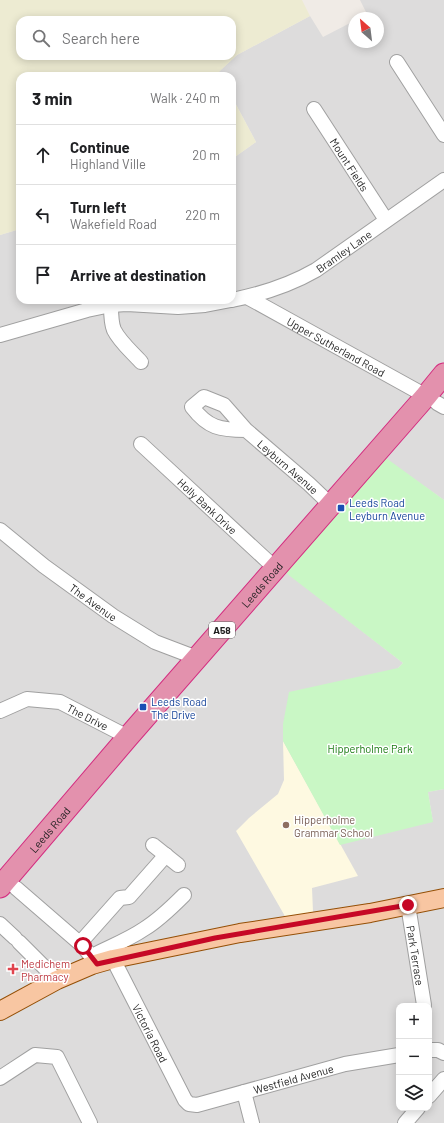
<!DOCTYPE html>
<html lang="en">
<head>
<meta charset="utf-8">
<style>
  :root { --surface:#fff; --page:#f6f6f6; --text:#202124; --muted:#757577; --line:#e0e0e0 }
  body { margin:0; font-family:Barlow,sans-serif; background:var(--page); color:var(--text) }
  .controls { position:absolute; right:12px; bottom:12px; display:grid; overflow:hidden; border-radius:8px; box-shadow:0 2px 10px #0003 }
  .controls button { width:36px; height:36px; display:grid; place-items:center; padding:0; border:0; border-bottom:1px solid var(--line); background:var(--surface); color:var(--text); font:20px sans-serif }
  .compass { position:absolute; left:348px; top:12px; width:36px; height:36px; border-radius:50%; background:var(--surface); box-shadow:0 2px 10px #0003; rotate:332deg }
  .stop { position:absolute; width:12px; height:12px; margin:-9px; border:3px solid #c60826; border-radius:50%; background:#fff }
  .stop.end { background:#c60826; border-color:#fff; box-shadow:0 1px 4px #0008 }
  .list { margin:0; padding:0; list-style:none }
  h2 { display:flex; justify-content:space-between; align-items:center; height:52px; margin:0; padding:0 16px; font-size:17px }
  h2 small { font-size:13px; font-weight:400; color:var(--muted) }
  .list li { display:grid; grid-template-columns:26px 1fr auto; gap:12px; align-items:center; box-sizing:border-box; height:60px; padding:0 16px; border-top:1px solid var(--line) }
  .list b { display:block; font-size:15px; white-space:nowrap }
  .list p { margin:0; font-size:13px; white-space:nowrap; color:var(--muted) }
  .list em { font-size:13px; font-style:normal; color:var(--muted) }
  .icon { flex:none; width:22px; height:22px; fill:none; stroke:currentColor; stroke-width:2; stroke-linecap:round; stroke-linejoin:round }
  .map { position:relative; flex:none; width:444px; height:1123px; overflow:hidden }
  .search { position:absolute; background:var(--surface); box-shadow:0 2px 10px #0003; left:16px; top:16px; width:220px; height:44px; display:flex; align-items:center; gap:10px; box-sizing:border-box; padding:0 14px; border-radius:12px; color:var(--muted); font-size:15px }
  .panel { position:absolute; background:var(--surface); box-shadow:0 2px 10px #0003; left:16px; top:72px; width:220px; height:232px; border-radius:12px }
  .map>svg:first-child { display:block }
  .residential { fill:#dddcdc; fill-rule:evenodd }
  .education { fill:#fef9e1 }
  .farmland { fill:#edebd2; fill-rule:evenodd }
  .park { fill:#c9f7c5 }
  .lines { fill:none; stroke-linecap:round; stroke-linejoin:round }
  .minor-casing { stroke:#a0a0a0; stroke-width:16 }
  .major-casing { stroke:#944f06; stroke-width:20 }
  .highway-casing { stroke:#d42d80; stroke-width:23 }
  .minor { stroke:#fff; stroke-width:14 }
  .major { stroke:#f8c6a2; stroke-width:18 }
  .highway { stroke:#e391ad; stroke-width:21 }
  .route { stroke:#c60826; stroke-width:5 }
  .transit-dot { fill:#1a4fb4; stroke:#fff; stroke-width:1.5 }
  .education-dot { fill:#8d6e63; stroke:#fff; stroke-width:1.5 }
  .health-dot { fill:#e0444e; stroke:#fff; stroke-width:1.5 }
  .labels { text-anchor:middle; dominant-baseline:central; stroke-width:3; stroke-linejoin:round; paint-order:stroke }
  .shield { fill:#fff; stroke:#626262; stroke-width:1 }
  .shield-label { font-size:10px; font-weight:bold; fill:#1f1f1f }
  .street-label { font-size:11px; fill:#1f1f1f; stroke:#fff }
  .transit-label { font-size:11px; fill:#164399; stroke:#fff; text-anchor:start }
  .park-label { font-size:11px; fill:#187a10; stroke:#fff }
  .education-label { font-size:11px; fill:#785e54; stroke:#fff; text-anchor:start }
  .health-label { font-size:11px; fill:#be3a42; stroke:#fff; text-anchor:start }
</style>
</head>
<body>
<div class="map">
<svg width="444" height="1123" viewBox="0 0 444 1123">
  <rect width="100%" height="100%" fill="#f0ebe6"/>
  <path class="residential" d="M360,0H444V500L386,459L287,573L403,663L398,668L433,822L428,792L444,789V1123H0V235L20,229V300H232V159L256,142L232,97V76H220L218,72L237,55L310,16L323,37L354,21V42H378V18H360L367,14ZM399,1006H429V1108H399Z"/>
  <path class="education" d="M283,741L358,876L312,888L313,912L286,918L236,831L249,818L278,794L284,780Z"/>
  <path class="farmland" d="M0,0H302L310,16L237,55L219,72L220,76H20V229L0,235ZM20,20H232V56H20Z
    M232,97L256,142L232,159Z"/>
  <path class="park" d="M386,458L444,500V789L428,792L433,822L340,845L283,741V724L289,692L398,668L403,663L286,573Z"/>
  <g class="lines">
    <defs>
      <g id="minor">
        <path d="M397,62L444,135"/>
        <path id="s1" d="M314,109L386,220"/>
        <path id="s2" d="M247,297L426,396"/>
        <path id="s3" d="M232,300C262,294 290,285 316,270L444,180"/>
        <path d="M111,305C111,313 111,323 114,330C120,342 132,352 141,362"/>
        <path d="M0,335L87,310L111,305L127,304L178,307L205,305L231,300"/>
        <path d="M437,403L444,407"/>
        <path id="s4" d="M246,430C220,430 208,428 192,407L204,397L224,405L246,430L309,484L331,505"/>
        <path id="s5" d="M141,444L275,568"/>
        <path id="s6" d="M0,530L44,566L113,616L155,642L197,658"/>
        <path id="s7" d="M0,711L27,699L60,702L128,737"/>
        <path d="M153,845L178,865"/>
        <path d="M16,888L83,946L97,964"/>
        <path id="s8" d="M408,905L424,1005"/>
        <path d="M0,924L15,938"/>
        <path d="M19,942L57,980"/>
        <path d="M80,943L120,898L129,897L166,855"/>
        <path d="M92,956C109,947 128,940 144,929C159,920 172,907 184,895"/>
        <path id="s9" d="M113,959L185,1100L189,1104L197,1105L345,1064L399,1055"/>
        <path d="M429,1050H438L444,1053"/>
        <path d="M0,1078L35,1055L57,1057L90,1123"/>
        <path d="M244,1092L252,1123"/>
        <path d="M429,1096L444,1079"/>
        <path d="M405,1123L418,1108"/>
      </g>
      <path id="major" d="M0,1011L57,980L92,965L113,959L240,933L370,913L444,898"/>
      <g id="highway">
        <path id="s10" d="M0,887L128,737L426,396L444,374"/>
      </g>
    </defs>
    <use href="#minor" class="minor-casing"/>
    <use href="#major" class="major-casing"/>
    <use href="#highway" class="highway-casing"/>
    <use href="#minor" class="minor"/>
    <use href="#major" class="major"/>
    <use href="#highway" class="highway"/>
  </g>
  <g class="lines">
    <path class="route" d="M83,946L97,964L215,938L408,905"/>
  </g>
  <g class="transit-dot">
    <rect x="337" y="504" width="8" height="8" rx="2"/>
    <rect x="139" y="703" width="8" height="8" rx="2"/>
  </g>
  <circle class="education-dot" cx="286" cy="825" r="4"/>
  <path class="health-dot" d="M11 963h4v4h4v4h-4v4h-4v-4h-4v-4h4z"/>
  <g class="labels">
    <rect class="shield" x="209" y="622" width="26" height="16" rx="3"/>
    <g class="shield-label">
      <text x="222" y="630">A58</text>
    </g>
    <g class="street-label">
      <text stroke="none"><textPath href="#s1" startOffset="66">Mount Fields</textPath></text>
      <text stroke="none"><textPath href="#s3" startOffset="123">Bramley Lane</textPath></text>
      <text stroke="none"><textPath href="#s2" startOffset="102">Upper Sutherland Road</textPath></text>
      <text stroke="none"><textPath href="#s4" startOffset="188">Leyburn Avenue</textPath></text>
      <text stroke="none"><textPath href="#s5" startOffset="91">Holly Bank Drive</textPath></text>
      <text stroke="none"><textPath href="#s10" startOffset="400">Leeds Road</textPath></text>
      <text stroke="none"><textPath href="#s6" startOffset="118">The Avenue</textPath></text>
      <text stroke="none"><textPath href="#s7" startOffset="94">The Drive</textPath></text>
      <text stroke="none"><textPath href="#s10" startOffset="76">Leeds Road</textPath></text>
      <text stroke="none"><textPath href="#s8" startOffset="51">Park Terrace</textPath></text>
      <text stroke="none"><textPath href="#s9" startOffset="83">Victoria Road</textPath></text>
      <text stroke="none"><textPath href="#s9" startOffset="272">Westfield Avenue</textPath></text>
    </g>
    <g class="transit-label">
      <text x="349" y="502">Leeds Road<tspan x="349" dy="13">Leyburn Avenue</tspan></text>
      <text x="151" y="701">Leeds Road<tspan x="151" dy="13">The Drive</tspan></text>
    </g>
    <g class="park-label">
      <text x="370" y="748">Hipperholme Park</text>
    </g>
    <g class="education-label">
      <text x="294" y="819">Hipperholme<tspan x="294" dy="13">Grammar School</tspan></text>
    </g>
    <g class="health-label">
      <text x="21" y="963">Medichem<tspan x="21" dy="13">Pharmacy</tspan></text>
    </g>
  </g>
</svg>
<div class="controls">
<button>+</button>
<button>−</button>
<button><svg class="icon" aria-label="layers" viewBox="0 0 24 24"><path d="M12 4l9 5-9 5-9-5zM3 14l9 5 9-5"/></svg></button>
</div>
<svg class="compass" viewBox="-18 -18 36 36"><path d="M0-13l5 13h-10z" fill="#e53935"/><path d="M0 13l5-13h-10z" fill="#757577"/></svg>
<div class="stop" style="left:83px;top:946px"></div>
<div class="stop end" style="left:408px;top:905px"></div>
<div class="search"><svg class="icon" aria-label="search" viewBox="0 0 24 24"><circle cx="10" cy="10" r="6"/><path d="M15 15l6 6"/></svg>Search here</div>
<section class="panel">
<h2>3 min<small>Walk · 240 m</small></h2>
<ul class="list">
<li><svg class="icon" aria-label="ahead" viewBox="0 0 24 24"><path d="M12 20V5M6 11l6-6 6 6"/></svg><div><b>Continue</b><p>Highland Ville</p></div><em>20 m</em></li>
<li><svg class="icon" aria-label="left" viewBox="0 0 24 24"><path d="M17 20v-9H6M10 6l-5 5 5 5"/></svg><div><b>Turn left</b><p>Wakefield Road</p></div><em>220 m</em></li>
<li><svg class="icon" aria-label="arrive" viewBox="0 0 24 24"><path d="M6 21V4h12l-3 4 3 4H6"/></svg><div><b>Arrive at destination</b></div></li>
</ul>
</section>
</div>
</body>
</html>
